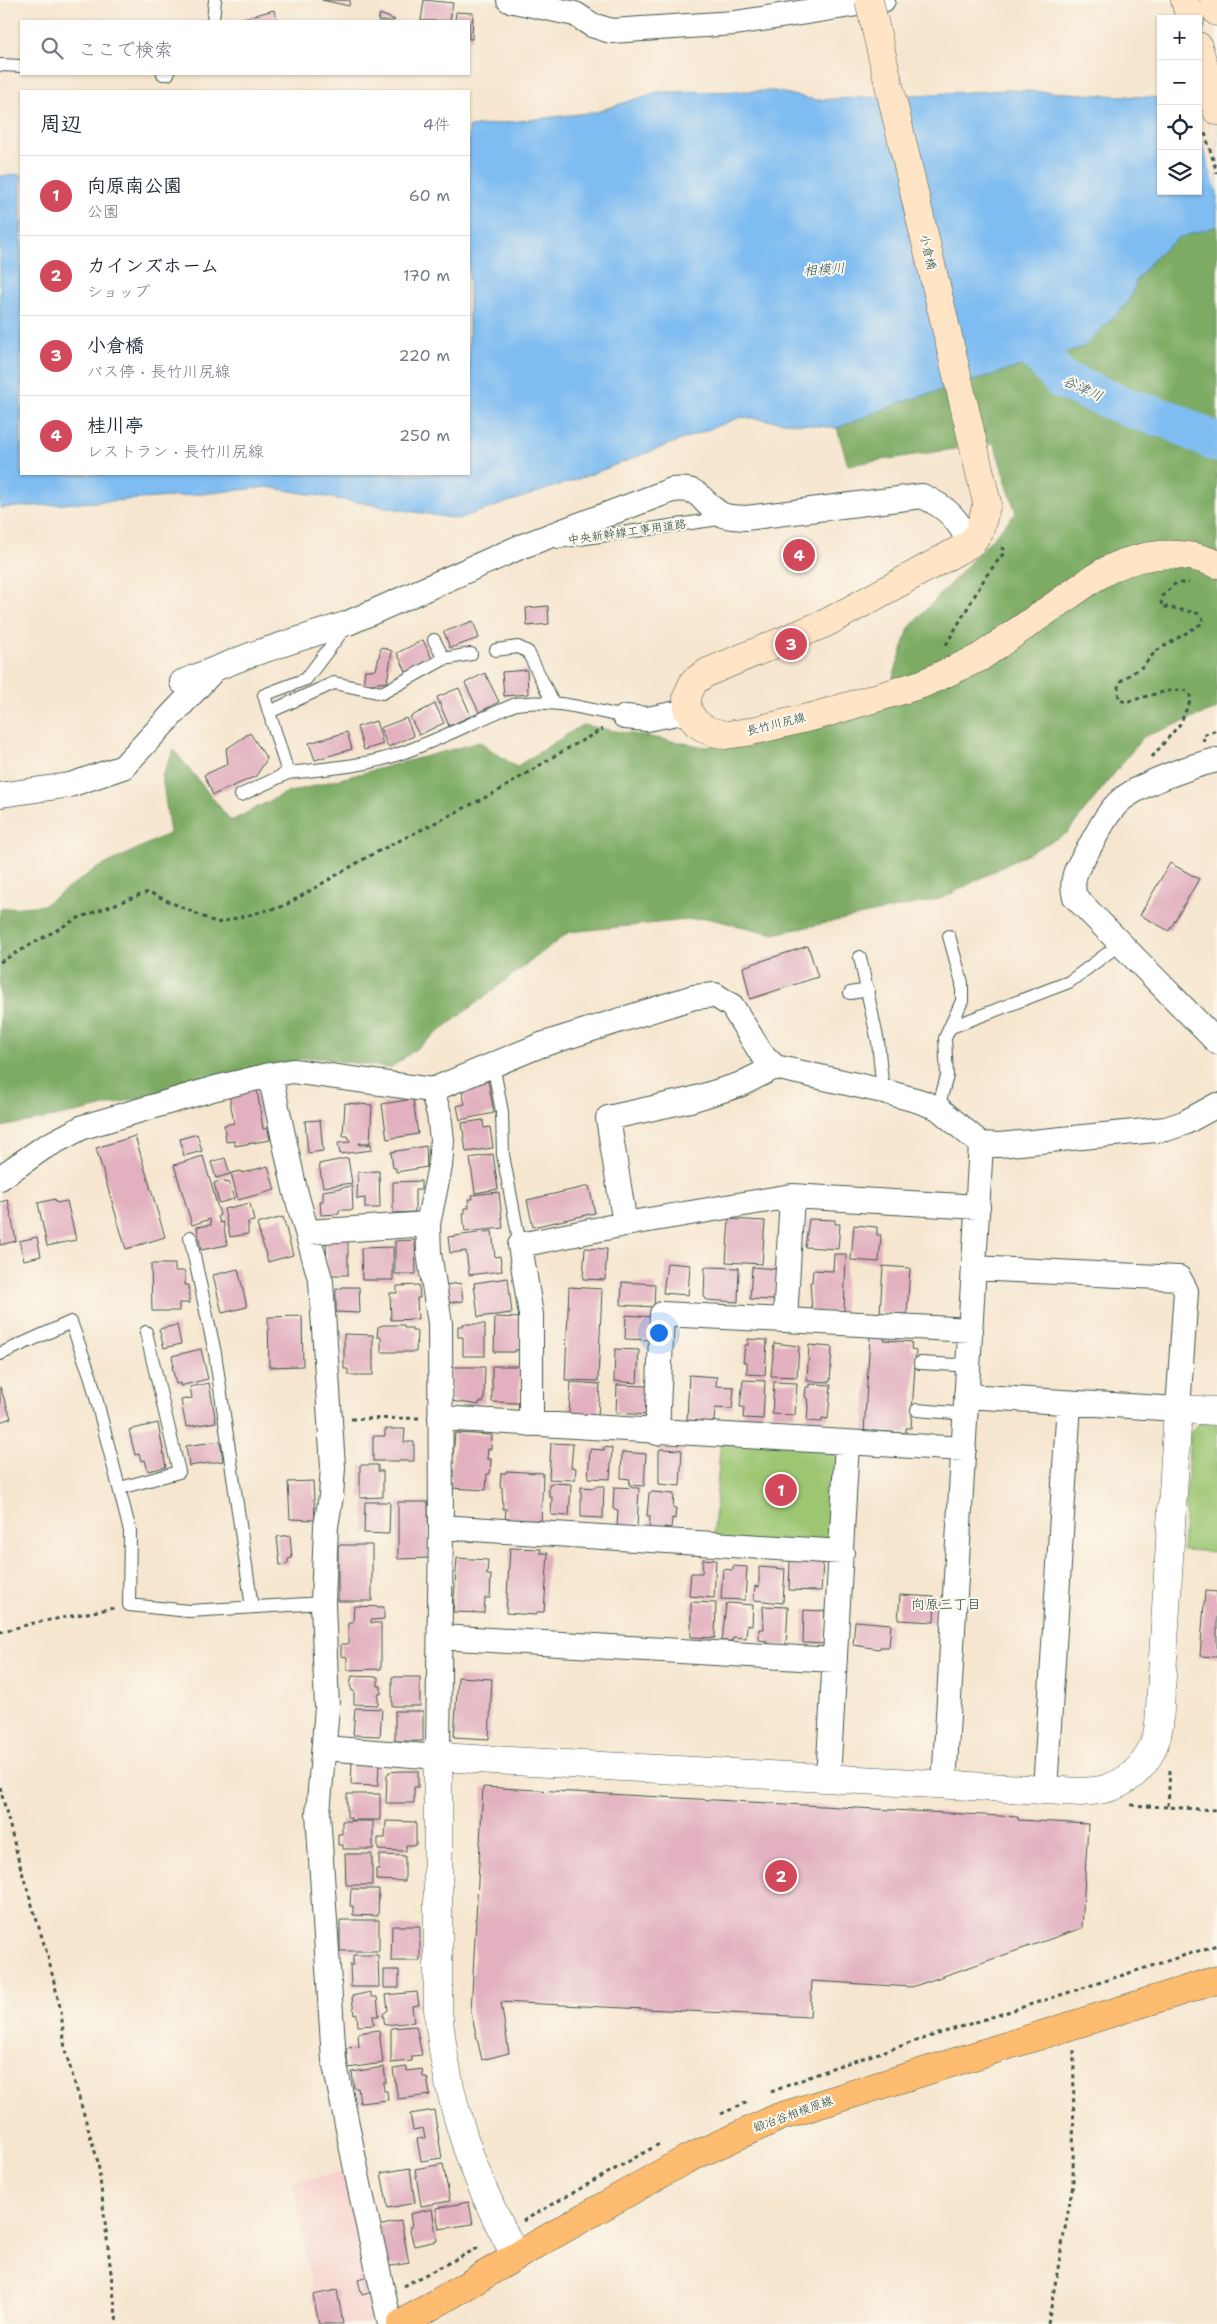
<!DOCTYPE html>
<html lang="ja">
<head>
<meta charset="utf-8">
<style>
  :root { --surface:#fff; --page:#f6f6f7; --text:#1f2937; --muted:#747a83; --line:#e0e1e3; --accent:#d1495b }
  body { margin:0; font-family:"Shantell Sans","Klee One",sans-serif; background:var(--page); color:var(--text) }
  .controls { position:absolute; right:15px; top:15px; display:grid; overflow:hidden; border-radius:0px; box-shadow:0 1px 4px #0004 }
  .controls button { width:45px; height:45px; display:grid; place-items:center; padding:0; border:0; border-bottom:1px solid var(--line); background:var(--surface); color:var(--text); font:25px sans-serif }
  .you { position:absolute; left:658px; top:1332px; width:18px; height:18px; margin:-12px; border:4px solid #fff; border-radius:50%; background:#1a73e8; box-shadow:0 0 0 8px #1a73e833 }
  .badge { display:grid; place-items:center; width:32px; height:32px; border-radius:50%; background:var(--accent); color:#fff; font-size:16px; font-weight:700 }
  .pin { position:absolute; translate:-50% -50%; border:2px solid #fff; box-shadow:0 1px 5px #0006 }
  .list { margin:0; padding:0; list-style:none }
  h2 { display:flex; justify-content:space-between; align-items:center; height:65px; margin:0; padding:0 20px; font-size:21px }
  h2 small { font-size:16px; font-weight:400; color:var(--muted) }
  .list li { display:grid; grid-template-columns:32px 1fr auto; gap:15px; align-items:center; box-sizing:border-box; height:80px; padding:0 20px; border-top:1px solid var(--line) }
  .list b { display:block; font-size:19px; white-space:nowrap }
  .list p { margin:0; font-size:16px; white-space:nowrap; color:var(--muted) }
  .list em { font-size:16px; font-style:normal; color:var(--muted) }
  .icon { flex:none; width:28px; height:28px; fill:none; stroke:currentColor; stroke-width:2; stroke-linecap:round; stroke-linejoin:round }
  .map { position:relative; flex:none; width:1217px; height:2324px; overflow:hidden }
  .search { position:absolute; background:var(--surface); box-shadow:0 1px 4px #0004; left:20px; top:20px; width:450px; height:55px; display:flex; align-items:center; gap:12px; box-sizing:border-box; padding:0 18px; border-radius:0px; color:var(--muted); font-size:19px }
  .panel { position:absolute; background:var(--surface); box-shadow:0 1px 4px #0004; left:20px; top:90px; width:450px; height:385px; border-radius:0px }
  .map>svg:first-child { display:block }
  .built { fill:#f7d0cc }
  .green { fill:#9cc672; stroke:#5e8253 }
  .forest { fill:#7dab64; stroke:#4e744c }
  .water { fill:#7ebcf1; stroke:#4e7c92 }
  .pier { fill:#f6e6cf }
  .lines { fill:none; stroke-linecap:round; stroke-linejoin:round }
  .river { stroke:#7ebcf1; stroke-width:39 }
  .building { fill:#e2b0bf }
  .service-casing { stroke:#3f564b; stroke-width:14 }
  .minor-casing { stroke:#3f564b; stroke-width:26 }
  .tertiary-casing { stroke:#3f564b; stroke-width:29 }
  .secondary-casing { stroke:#3f564b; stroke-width:29 }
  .primary-casing { stroke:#3f564b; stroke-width:29 }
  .path { stroke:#3f564b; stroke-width:3; stroke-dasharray:4 4; stroke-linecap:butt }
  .service { stroke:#fff; stroke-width:12 }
  .minor { stroke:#fff; stroke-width:24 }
  .tertiary { stroke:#fff; stroke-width:28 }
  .secondary { stroke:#ffe4c6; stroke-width:28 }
  .primary { stroke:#febc70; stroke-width:28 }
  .secondary-bridge-casing { stroke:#3f564b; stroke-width:29; stroke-linecap:butt }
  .secondary-bridge { stroke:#ffe4c6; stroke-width:28 }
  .labels { text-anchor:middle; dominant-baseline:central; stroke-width:4; stroke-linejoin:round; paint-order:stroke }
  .street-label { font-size:12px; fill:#1f3d34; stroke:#fbf7ec }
  .water-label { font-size:14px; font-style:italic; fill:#375d63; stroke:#fbf7ec }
  .neighbourhood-label { font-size:14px; fill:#1f3d34; stroke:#fbf7ec }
</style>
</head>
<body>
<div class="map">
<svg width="1217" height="2324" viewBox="0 0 1217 2324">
  <rect width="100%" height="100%" fill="#fbf7ec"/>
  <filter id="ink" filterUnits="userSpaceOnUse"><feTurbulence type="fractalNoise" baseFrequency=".02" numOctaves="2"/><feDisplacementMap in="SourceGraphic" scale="10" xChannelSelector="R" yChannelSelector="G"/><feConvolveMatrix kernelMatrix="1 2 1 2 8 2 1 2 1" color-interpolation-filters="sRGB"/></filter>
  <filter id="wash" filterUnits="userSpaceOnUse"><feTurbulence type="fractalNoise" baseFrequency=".0096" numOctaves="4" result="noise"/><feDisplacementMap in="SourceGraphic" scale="20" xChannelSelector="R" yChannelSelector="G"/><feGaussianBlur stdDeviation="1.12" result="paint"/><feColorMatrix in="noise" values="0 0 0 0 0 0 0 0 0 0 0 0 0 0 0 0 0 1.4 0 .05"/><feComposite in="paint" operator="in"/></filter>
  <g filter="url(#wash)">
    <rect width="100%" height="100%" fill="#f6e6cf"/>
    <path class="built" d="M348,2172L375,2307L373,2320L364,2324H318L293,2181Z"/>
    <path class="green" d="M1198,1423L1217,1424V1552L1183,1550L1190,1433Z
      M721,1436L847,1443L842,1552L713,1544Z"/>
    <path class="forest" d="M1213,226H1217V709L1143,737L1067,833L943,898L774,934L706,918L569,932L391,1068L310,1057L80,1112L0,1127V909L44,905L94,870L170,833L162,776L174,750L231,821L283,794L480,742L516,767L582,725L706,747L884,706L909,628L1016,513L994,443L848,465L837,428L902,402L1084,347L1127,302L1137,279L1155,257L1178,238Z"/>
    <path class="water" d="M1217,79V226L1178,238L1155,257L1137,279L1128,302L1084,347L902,402L837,428L741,417L581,478L457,519L267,487L171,497L0,508V176L21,174V474H469V127L596,112L657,92L774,91L816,100L1009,90L1161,98V191H1198V88Z"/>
    <path class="pier" d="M1217,76V192L1198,127V86Z"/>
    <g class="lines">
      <path class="river" d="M1009,321L1062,380L1132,409L1170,420L1217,443"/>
    </g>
    <g id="blocks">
      <path class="building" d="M322,0H350L349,6Z
        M424,0L453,3L450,21H421Z
        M274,10L277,21H245L244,18Z
        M456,12L473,13L472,39H469V21H455Z
        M380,14L395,20L394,21H378Z
        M548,606L549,624L527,626L526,608Z
        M473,621L479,638L450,648L444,632Z
        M423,640L433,661L407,673L397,653Z
        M381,647L392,651L387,682L363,685L365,670H376Z
        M527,670L528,694L504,696L502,672Z
        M485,673L499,702L479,712L465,683Z
        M459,688L471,716L449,726L437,697Z
        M435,704L444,723L419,735L410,717Z
        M406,718L414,736L388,747L380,728Z
        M376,721L383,744L364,750L357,727Z
        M347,732L352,749L315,760L309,743Z
        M250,733L267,759L256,776L213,795L204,775L228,764L226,749Z
        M1170,863L1199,879L1169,931L1140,915Z
        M808,946L818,977L750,999L743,967Z
        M488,1081L494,1113L460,1120L457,1106L465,1104L461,1087Z
        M257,1090L263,1129L268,1128L270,1140L235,1146V1141L226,1142L224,1125L234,1123L229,1095Z
        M413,1099L418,1134L387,1139L382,1104Z
        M345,1103L372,1105L370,1143H359V1145L371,1144L372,1150L340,1154L338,1143L350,1142L348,1136H343Z
        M320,1120L323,1151L308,1153L305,1121Z
        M483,1120L484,1128L490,1127L493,1148L466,1152L462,1123Z
        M197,1134L202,1151L184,1156L180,1139Z
        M135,1136L165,1237L126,1249L96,1148Z
        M426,1146L427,1167L396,1172V1168H393L391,1152Z
        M493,1154L498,1189L475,1193L470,1158Z
        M203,1156L220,1215L218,1216L220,1223L223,1222L227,1245L201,1250L197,1227L211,1225L210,1219L192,1225L174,1165Z
        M225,1158L230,1174L216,1178L211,1162Z
        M348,1158L352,1183L323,1187L319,1164Z
        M268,1166L275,1190L238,1200L231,1173L241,1171L242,1173Z
        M379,1171L380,1208H365V1198L357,1199L358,1172Z
        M225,1180V1183L229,1182L234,1199L219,1203L214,1183Z
        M421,1181V1190H415V1212L393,1213V1182Z
        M352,1186L353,1210H339V1214L321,1215L320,1201H323V1191Z
        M589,1186L595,1213L533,1227L527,1200Z
        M499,1192L503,1228L465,1232L463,1213H465V1208H469L468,1199H473L472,1195Z
        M55,1199L56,1203L67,1201L76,1240L47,1246L38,1203Z
        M8,1200L16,1241L0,1245V1202Z
        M250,1203L254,1221L248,1222V1234L230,1237L224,1209Z
        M283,1217L293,1255L268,1262L257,1224Z
        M729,1219L765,1221L762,1264L726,1262Z
        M809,1219L835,1220V1224H840L838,1249L805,1247Z
        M854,1225L877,1227V1235H881L879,1262L851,1260Z
        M492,1231L495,1257L500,1256L502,1271L469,1275L466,1251L450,1253L448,1237Z
        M37,1237L41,1256L24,1260L19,1241Z
        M348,1238V1275H327L326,1239Z
        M415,1240L416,1274H395V1241Z
        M393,1247V1280H362L361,1248Z
        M585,1248L607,1249L605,1280L583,1279Z
        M834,1254H846L844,1313L812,1311L810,1282H812L813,1270L833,1271Z
        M667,1263L690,1265L688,1295L663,1293Z
        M151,1264H175V1271H185V1285H189V1303H179V1311H152Z
        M883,1266L910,1268L907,1314L880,1313Z
        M705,1267L739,1268L738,1302L706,1300V1298H704Z
        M752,1267L777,1269L775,1300L750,1299Z
        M238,1269L247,1307L222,1313L213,1275Z
        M508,1278L512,1313L478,1317L474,1283Z
        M622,1282L655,1284L654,1307L621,1305Z
        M461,1283L463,1301L446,1303L444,1285Z
        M419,1285L420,1298H417L418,1319L391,1320L390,1293H397V1286Z
        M342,1287H359L360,1313L336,1312V1289H341Z
        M569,1287L602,1289L598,1381L565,1380Z
        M626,1315L653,1317L651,1340L625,1339Z
        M302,1316L303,1366L269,1367L268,1317Z
        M495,1317L521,1318L520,1350H515V1352H494Z
        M463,1324H485V1356H463V1337H458V1326H463Z
        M177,1325L181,1344L164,1348L159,1329Z
        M383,1325H404V1328H412V1331H417L416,1352H381V1337H377L378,1327Z
        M344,1334L373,1335V1375H348V1369H344Z
        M870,1336L884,1337V1340L912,1342L911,1349L916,1350L911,1428H906V1433L872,1431V1434L864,1433Z
        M748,1339L767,1340L765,1375L747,1374V1362H743L745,1345H748Z
        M774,1343L799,1346L797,1377L771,1376Z
        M809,1345L832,1347L830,1382L807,1381Z
        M201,1349L208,1379L180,1386V1383L176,1384L172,1366H174L172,1356Z
        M615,1349L639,1350L637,1383L614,1381Z
        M492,1366H520L519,1403L492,1402Z
        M452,1367H485L484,1402H479V1405L451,1401Z
        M689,1375L717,1377L716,1386L734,1387L732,1409L715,1408L714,1422L687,1420Z
        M743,1380L765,1381L763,1419L743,1418L744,1407H740Z
        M571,1382L600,1384L598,1416L569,1414Z
        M774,1382L797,1383L795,1415L772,1414Z
        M209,1383L216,1422L186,1427L181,1400L192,1398L190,1387Z
        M809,1384L831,1385L828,1419L822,1418V1422L807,1421L808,1407L807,1398L805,1397L806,1387H809Z
        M617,1385L649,1386L648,1415L616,1413Z
        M0,1387L11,1418L0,1422Z
        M158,1423L166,1467L148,1471L145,1460L141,1461L139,1454L135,1455L129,1430Z
        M385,1429H405L404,1442H414V1461H373V1436H385Z
        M455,1433L492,1435L491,1449H488L487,1459H491L490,1474H487L486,1490L450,1488Z
        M220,1441L223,1461L189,1466L186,1446Z
        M551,1443L573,1444L571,1467L576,1468L575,1480L549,1479Z
        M604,1447L612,1448L610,1479L588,1478L590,1449L604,1450Z
        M661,1449L682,1450L680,1486L659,1484V1450Z
        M622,1452L646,1454L644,1486L629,1485L630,1479L621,1478Z
        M360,1465H378V1471H383V1497L360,1498Z
        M506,1471L543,1473L541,1523L505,1522L506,1509H503L502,1487H500L501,1473H506Z
        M313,1481L315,1520L290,1519L288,1482Z
        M553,1483L571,1484L569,1516L551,1515L552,1497H549V1484Z
        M595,1486H604L603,1518L581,1517V1487L595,1488Z
        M614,1487L639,1488L637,1528L617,1527L618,1510L613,1509Z
        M652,1492L674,1494L673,1508H676L675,1519L672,1518L671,1528L664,1527V1530H649L650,1516H647L649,1493Z
        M365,1502H390L389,1534L364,1533Z
        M398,1502H428L429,1558L398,1559Z
        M290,1535L292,1558L288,1559V1564L280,1565L277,1537Z
        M338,1545H372V1601H338Z
        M510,1548L541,1549L540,1553H548L544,1612H537L536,1615L506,1613Z
        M457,1558L488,1560L487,1575H491L490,1598H485L484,1613L453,1612Z
        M703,1559L716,1560L714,1598L689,1596L691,1573H702Z
        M790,1561L823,1563L821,1591L789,1590Z
        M733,1566L747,1567L745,1600L721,1599L723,1569L733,1570Z
        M759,1567L785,1569L783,1603L754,1600L755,1586L759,1587Z
        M1205,1591L1217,1592V1657L1200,1656Z
        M900,1595L935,1597L934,1622L898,1620Z
        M691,1602L716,1603L715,1638L691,1637Z
        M729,1603L753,1605L752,1626L747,1625L746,1638L733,1637L732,1641H722L726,1604Z
        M354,1606L384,1607V1619L371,1620V1623H381V1669L347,1670V1657L341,1656V1644H348V1623H353Z
        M763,1606L788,1607L786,1646L767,1645V1641L759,1640V1629H764Z
        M804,1610L825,1611L824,1644L803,1643Z
        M855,1621L891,1624L889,1647H880L879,1649L853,1645Z
        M352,1676L378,1677V1686H381V1694H378V1705L354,1704V1691H352L350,1684Z
        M392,1677H420V1706H392Z
        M458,1677L492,1679L489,1739L454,1737Z
        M355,1708L382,1709L380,1736L353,1735Z
        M395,1711H423V1741H395Z
        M352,1762L379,1763L378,1786L351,1785Z
        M402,1771H418V1787H414V1803H386L387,1775L389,1772Z
        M483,1787L1018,1817V1820L1088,1824L1082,1928L912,1987L812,1981L810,2017L501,2002L509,2053L482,2060L471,2012Z
        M347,1794H380V1820H350L351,1817H347Z
        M342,1821H373V1849H343V1845H338V1834H342Z
        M386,1821L416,1822V1845H406V1851L378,1850V1838H385Z
        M345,1854H372V1885H346Z
        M379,1855L405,1856V1881L376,1880V1869H379Z
        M351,1889H379L378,1916L353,1915V1906H350Z
        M340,1920H379V1951H340Z
        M392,1926H420V1961H391Z
        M353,1955H378L379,1987H351L350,1965H353Z
        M384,1970H399V1988H384Z
        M371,1992V1997H377L379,2016H373L374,2025L358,2026L357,2014L354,2015L352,1996Z
        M417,1992L419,2005L412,2006L414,2022L385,2025L383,2014L388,2010L386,1995Z
        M416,2026L422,2055L412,2056V2061L391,2063V2028Z
        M379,2030L383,2063L348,2068L346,2048L359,2047L358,2033Z
        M384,2067L386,2083H383L384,2091H387L388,2100L360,2103L358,2088H354L352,2072Z
        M407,2067V2071L422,2069L423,2077H427L430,2095L398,2099L393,2069Z
        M434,2110L442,2158L421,2161L417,2139L425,2138L423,2128L413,2130L410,2114Z
        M443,2164L450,2201L421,2206L415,2169Z
        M410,2168L415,2203L388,2208L381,2173Z
        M469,2202L473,2224L439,2229L436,2208Z
        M432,2209L437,2241L414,2246L409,2227H412L410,2214Z
        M401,2221L409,2263L386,2267L378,2226Z
        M368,2277L372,2292L362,2295L358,2280Z
        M337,2290L343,2324H319L313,2295Z"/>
    </g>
  </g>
  <g filter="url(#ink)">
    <use href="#blocks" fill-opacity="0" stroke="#3f564b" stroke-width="1"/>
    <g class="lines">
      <defs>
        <path id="service" d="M213,21L215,0
          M0,65L21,66
          M163,74H168
          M558,542L726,518
          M434,640L444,659
          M496,650L518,647L528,652L553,703
          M471,654L444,659L382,693L334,683L269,712L288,773C322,769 357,767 390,757C434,743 474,721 516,704C552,698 590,710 625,717
          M269,712L264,695L306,679L347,625
          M241,795L288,773
          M860,957L878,1042L883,1091
          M850,993L868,990
          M949,1028L1069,982L1120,944
          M493,1064L502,1112L503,1155L520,1245
          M938,1108L947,1076L945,1038L962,1001V983L949,936
          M190,1237L215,1353L252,1607
          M0,1354L71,1322L91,1378L130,1531L129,1605L189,1611L323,1603
          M920,1363L957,1365
          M917,1410L954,1413
          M120,1488L179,1472L146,1332"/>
        <path id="minor" d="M509,0L575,14L592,25L611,31L735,23L883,0
          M182,682L250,655L348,623L520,547L672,490C703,487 697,499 719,513C726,518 737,517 746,518L922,496C948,508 957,518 970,544
          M625,717L647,719L688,711
          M1217,760C1191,766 1142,783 1121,800C1107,812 1098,832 1089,848C1079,865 1069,877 1075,897L1217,1042
          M0,795L70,785L123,767L210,674
          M270,1075L295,1190L321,1282L333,1467L331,1496L326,1526L323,1603L327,1708L318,1813L334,2060L360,2189L390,2324
          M432,1090L439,1114L442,1140L440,1166L428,1224L429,1253L440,1323L441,1527L438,1747
          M0,1178L43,1148L83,1127L216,1088L270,1075L293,1071L432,1090L541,1045L694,997L715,995L732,1006L761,1053L775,1067L883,1091L919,1101L938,1108L981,1144L999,1145L1166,1129L1184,1123L1217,1105
          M625,1224L608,1118L690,1100L739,1085L775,1067
          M308,1232L428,1224
          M785,1320L971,1330
          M966,1396L1178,1409L1186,1291L1179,1278L974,1268
          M440,1418L964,1449
          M531,1424V1315L520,1245L625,1224L792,1196L978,1207
          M657,1433L662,1314L785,1320L792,1196
          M441,1527L842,1552
          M440,1637L835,1660
          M324,1748L438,1757
          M828,1779L847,1443
          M944,1785L981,1144
          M1045,1790L1069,1403"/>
        <path id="tertiary" d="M438,1747V2009C446,2100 472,2177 516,2256
          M438,1757L1081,1792C1090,1791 1100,1791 1108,1788C1137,1779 1155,1754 1159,1725L1178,1409L1217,1411"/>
        <path id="secondary" d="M1185,0L1190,19
          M1214,0L1217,12
          M1198,46L1217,111
          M987,503L979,533L970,544L828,622L708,672L694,681L687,696L688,711L696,723L709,731L726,735L748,732L819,715L922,684L979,658L1094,578C1131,554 1175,547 1217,564"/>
        <path id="primary" d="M401,2324L532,2247L685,2160L779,2117L1217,1980"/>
      </defs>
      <use href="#service" class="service-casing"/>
      <use href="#minor" class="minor-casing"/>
      <use href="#tertiary" class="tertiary-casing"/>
      <use href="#secondary" class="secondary-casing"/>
      <use href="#primary" class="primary-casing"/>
      <path class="path" d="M1205,133L1217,173
        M946,645L986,576L1003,554L1004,549L999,547
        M1204,742L1203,735L1217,730
        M1152,757L1180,724L1191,699L1189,692C1175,685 1141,699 1125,702L1119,699L1118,687L1122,680L1143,666L1156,651L1201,624L1203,620L1201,615L1197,613L1161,606L1162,596L1176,583H1189
        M0,962L76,919L148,892L217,923L284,906L369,856L500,790L556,755L603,729
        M351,1419L420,1418
        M0,1632L34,1623L114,1608
        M0,1787L19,1862L48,1957L61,2011L65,2050L98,2162L117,2324
        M1131,1805L1217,1810
        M1168,1806L1170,1770
        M771,2092L835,2067L1217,1945
        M721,2114L750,2101
        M523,2221L661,2143
        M403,2286L478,2248
        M1048,2324L1073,2184L1074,2049"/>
      <use href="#service" class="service"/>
      <use href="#minor" class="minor"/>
      <use href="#tertiary" class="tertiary"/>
      <use href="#secondary" class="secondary"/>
      <use href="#primary" class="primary"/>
      <defs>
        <path id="secondary-bridge" d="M869,0L987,503"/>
      </defs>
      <use href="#secondary-bridge" class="secondary-bridge-casing"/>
      <use href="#secondary-bridge" class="secondary-bridge"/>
    </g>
  </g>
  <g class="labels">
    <g class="street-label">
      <text transform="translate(928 252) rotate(77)">小倉橋</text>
      <text transform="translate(627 532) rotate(-8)">中央新幹線工事用道路</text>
      <text transform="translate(776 724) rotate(-14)">長竹川尻線</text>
      <text transform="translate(793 2114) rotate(-20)">鍛冶谷相模原線</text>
    </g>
    <g class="water-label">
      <text transform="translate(824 269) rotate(-4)">相模川</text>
      <text transform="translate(1083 388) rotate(25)">谷津川</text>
    </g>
    <g class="neighbourhood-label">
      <text x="946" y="1604">向原三丁目</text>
    </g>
  </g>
</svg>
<div class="controls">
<button>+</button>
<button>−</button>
<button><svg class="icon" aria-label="locate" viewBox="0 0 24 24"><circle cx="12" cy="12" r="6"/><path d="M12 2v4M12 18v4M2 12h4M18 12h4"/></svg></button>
<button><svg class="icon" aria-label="layers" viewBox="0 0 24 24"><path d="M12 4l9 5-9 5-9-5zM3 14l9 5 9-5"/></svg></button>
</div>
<div class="you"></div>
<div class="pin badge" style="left:781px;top:1490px">1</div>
<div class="pin badge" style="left:781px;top:1876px">2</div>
<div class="pin badge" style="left:791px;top:644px">3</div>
<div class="pin badge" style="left:799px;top:555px">4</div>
<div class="search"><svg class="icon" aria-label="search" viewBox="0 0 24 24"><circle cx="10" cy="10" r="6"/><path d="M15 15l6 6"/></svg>ここで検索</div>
<section class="panel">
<h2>周辺<small>4件</small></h2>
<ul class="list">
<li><span class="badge">1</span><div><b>向原南公園</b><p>公園</p></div><em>60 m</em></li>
<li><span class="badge">2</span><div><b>カインズホーム</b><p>ショップ</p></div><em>170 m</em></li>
<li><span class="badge">3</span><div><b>小倉橋</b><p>バス停 · 長竹川尻線</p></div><em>220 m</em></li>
<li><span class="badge">4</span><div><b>桂川亭</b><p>レストラン · 長竹川尻線</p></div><em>250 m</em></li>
</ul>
</section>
</div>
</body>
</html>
